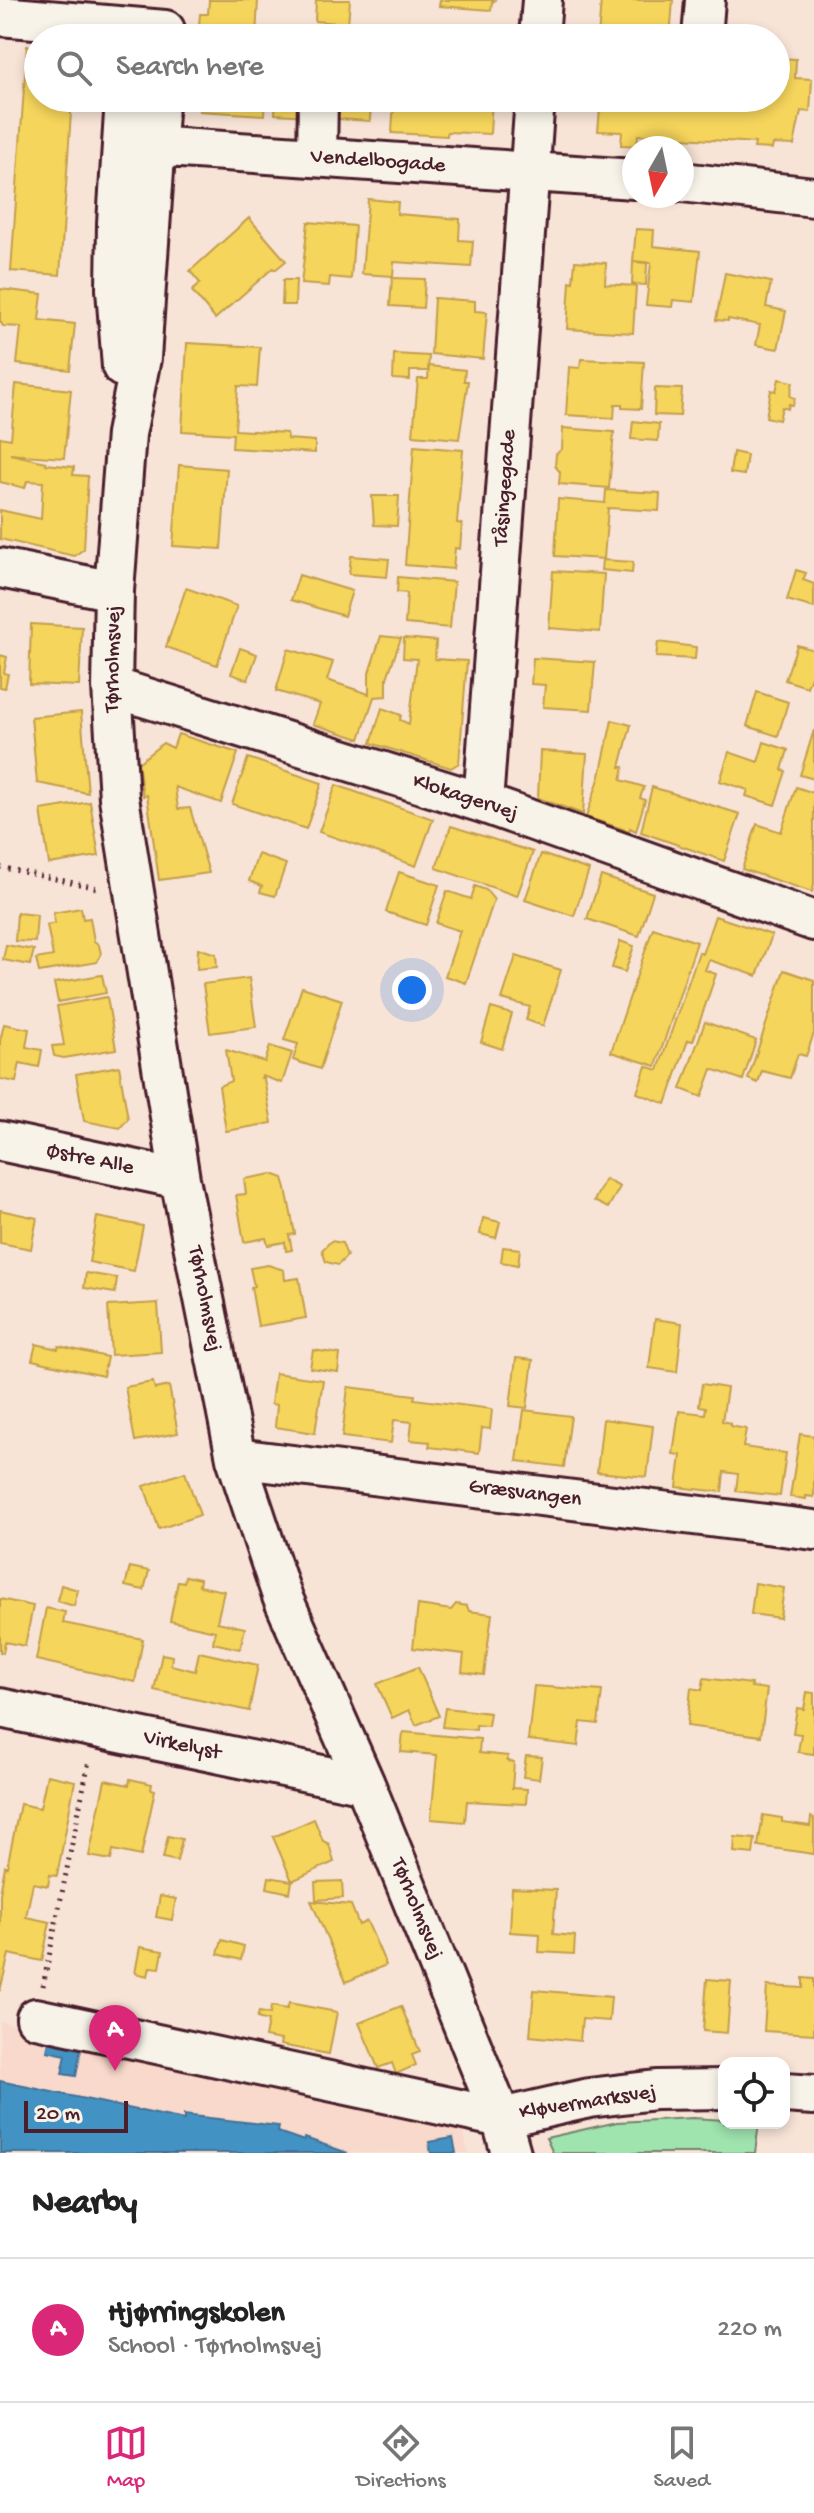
<!DOCTYPE html>
<html lang="en">
<head>
<meta charset="utf-8">
<style>
  :root { --surface:#fff; --page:#f2f2f2; --text:#222; --muted:#767676; --line:#e0e0e0; --accent:#db2777 }
  body { margin:0; font-family:"Gochi Hand",sans-serif; background:var(--page); color:var(--text) }
  .controls { position:absolute; right:24px; bottom:24px; display:grid; overflow:hidden; border-radius:16px; box-shadow:0 4px 12px #0003 }
  .controls button { width:72px; height:72px; display:grid; place-items:center; padding:0; border:0; border-bottom:2px solid var(--line); background:var(--surface); color:var(--text); font:40px sans-serif }
  .compass { position:absolute; left:622px; top:136px; width:72px; height:72px; border-radius:50%; background:var(--surface); box-shadow:0 4px 12px #0003; rotate:189deg }
  .scale { position:absolute; left:24px; bottom:20px; width:104px; box-sizing:border-box; padding-left:8px; border:4px solid #4a1f2b; border-top:0; font-size:22px; line-height:28px; white-space:nowrap; color:#4a1f2b; -webkit-text-stroke:6px #f7f3e8; paint-order:stroke }
  .you { position:absolute; left:412px; top:990px; width:28px; height:28px; margin:-20px; border:6px solid #fff; border-radius:50%; background:#1a73e8; box-shadow:0 0 0 12px #1a73e833 }
  .badge { display:grid; place-items:center; width:52px; height:52px; border-radius:50%; background:var(--accent); color:#fff; font-size:26px; font-weight:700 }
  .pin { position:absolute; translate:-50% -66px; filter:drop-shadow(0 2px 4px #0008) }
  .pin::after { content:''; position:absolute; top:42px; width:28px; height:24px; background:inherit; clip-path:polygon(0 0,100% 0,50% 100%) }
  .list { margin:0; padding:0; list-style:none }
  h2 { display:flex; justify-content:space-between; align-items:center; height:104px; margin:0; padding:0 32px; font-size:34px }
  h2 small { font-size:26px; font-weight:400; color:var(--muted) }
  .list li { display:grid; grid-template-columns:52px 1fr auto; gap:24px; align-items:center; box-sizing:border-box; height:144px; padding:0 32px; border-top:2px solid var(--line) }
  .list b { display:block; font-size:30px; white-space:nowrap }
  .list p { margin:0; font-size:26px; white-space:nowrap; color:var(--muted) }
  .list em { font-size:26px; font-style:normal; color:var(--muted) }
  .icon { flex:none; width:44px; height:44px; fill:none; stroke:currentColor; stroke-width:2; stroke-linecap:round; stroke-linejoin:round }
  .map { position:relative; flex:none; width:814px; height:2153px; overflow:hidden }
  .search { position:absolute; background:var(--surface); box-shadow:0 4px 12px #0003; left:24px; right:24px; top:24px; height:88px; display:flex; align-items:center; gap:20px; box-sizing:border-box; padding:0 28px; border-radius:44px; color:var(--muted); font-size:30px }
  .sheet { height:248px; background:var(--surface) }
  nav { display:flex; justify-content:space-around; align-items:center; box-sizing:border-box; height:112px; border-top:2px solid var(--line); background:var(--surface); font-size:22px; color:var(--muted) }
  nav a { display:grid; justify-items:center; gap:4px }
  nav .on { color:var(--accent) }
  .map>svg:first-child { display:block }
  .built { fill:#f8d9cb }
  .green { fill:#9fe3ae; stroke:#74816c; stroke-width:2 }
  .homes { fill:#f6d55c; stroke:#c29e4d; stroke-width:2 }
  .schools { fill:#4393c3; stroke:#457095; stroke-width:2 }
  .lines { fill:none; stroke-linecap:round; stroke-linejoin:round }
  .minor-casing { stroke:#4a1f2b; stroke-width:44 }
  .path { stroke:#4a1f2b; stroke-width:5; stroke-dasharray:2 6; stroke-linecap:butt }
  .minor { stroke:#f7f3e8; stroke-width:38 }
  .labels { text-anchor:middle; dominant-baseline:central; stroke-width:8; stroke-linejoin:round; paint-order:stroke }
  .street-label { font-size:22px; fill:#4a1f2b; stroke:#f7f3e8 }
</style>
</head>
<body>
<div class="map">
<svg width="814" height="2153" viewBox="0 0 814 2153">
  <rect width="100%" height="100%" fill="#f8e4d7"/>
  <filter id="ink" filterUnits="userSpaceOnUse"><feTurbulence type="fractalNoise" baseFrequency=".0125" numOctaves="2"/><feDisplacementMap in="SourceGraphic" scale="16" xChannelSelector="R" yChannelSelector="G"/><feConvolveMatrix kernelMatrix="1 2 1 2 8 2 1 2 1" color-interpolation-filters="sRGB"/></filter>
  <g filter="url(#ink)">
    <path class="built" d="M0,2021L461,2121L468,2153H0Z"/>
    <path class="green" d="M693,2118L724,2120V2123H759L755,2153H553L546,2138L617,2122Z"/>
    <path class="homes" d="M209,0H258L256,38L198,36L200,14H208Z
      M316,0H350L348,24L315,21Z
      M440,0H496L492,2L491,10L439,6Z
      M601,0H673L670,38H598Z
      M386,23L427,26L426,38H385Z
      M27,46L38,47V98H72L60,275L11,271Z
      M776,58L796,59L795,78L812,79L810,112L801,111L794,145L773,144L772,149L754,148L755,143L638,135L637,146L621,145L622,132L598,131L601,98H776Z
      M200,98H265L264,115L199,111Z
      M276,98H310L309,116L275,114Z
      M323,98H371L370,121L322,118Z
      M394,98L441,100V98H492L490,134L447,132V136L392,133Z
      M368,199L398,202L397,214L460,219L459,240L473,241L471,267L394,262L393,276L362,274Z
      M249,218L286,261L275,270L273,268L215,319L192,291L200,283L190,271Z
      M308,222L355,226L351,279L330,277L329,286L301,284Z
      M636,229L654,230L653,246L700,251L694,302L673,300L672,307L646,305L651,263L633,261Z
      M575,261L606,263L605,284L636,286L633,333L567,329L570,281L573,282Z
      M633,262L647,263L646,285L632,284Z
      M725,273L771,282L766,307L786,311L778,349L756,345L760,325L728,319V321L716,320Z
      M392,278L425,279L423,308L390,306Z
      M283,280H296L295,305H282Z
      M0,289L42,294L39,320L75,324L70,370L17,364L21,327L3,326L0,321Z
      M434,298L475,301V311L487,312L483,359L431,354Z
      M187,343L260,347L257,387L238,386L235,430L287,433V439L315,441V453L232,448L233,434L182,431Z
      M394,354L429,356L428,371H410V380L393,379Z
      M581,359L644,362L641,409L622,408V404H615L614,418L566,415L569,367L580,368Z
      M429,366L465,370L464,381H468L459,439L413,435L418,379H428Z
      M779,379L793,382L790,396L795,398L793,405L789,404L788,409L782,407L779,420L766,417L771,390L776,391Z
      M16,384L71,390L64,458L10,454L46,462V464L74,467L73,475L88,476L84,549L74,556L0,539V510L41,519L43,482L27,481L25,488L0,482V437L11,439Z
      M655,388L682,389L680,416L654,415Z
      M633,421L659,424L658,441L631,439Z
      M563,428L614,432L609,488L559,484L560,472L555,466L556,454L562,449Z
      M414,446L463,450L457,523L462,524L460,549L455,548L453,569L405,565Z
      M733,452L747,455L744,475L730,473Z
      M179,465L227,469L221,549L173,546Z
      M606,490L660,493L659,511L608,508L604,559L555,556L558,499L605,503Z
      M372,496H399L397,526L374,525Z
      M351,556L389,559L387,577L349,574Z
      M602,560L633,562L632,573L601,570Z
      M796,570L806,573L803,580L814,584V608L787,600Z
      M553,571L604,574L600,632L549,628Z
      M299,575L352,591L344,616L291,600Z
      M398,577L454,582L450,628L405,624L407,593L397,592Z
      M186,588L237,606L217,665L166,647Z
      M31,624L82,627L79,686L29,684Z
      M381,636L401,638L387,678V696L374,697L360,739L313,724L320,704L276,691L288,649L333,662L327,680L369,694V673Z
      M404,638L436,641L435,659L467,661L459,763L451,768L371,743L382,708L401,715L400,720L409,724L417,659L403,658Z
      M658,642L696,647L695,659L656,657Z
      M797,645L814,650V675L812,674L807,687L785,680Z
      M240,648L257,654L248,680L231,674Z
      M0,655L7,657L4,673L8,674L5,688L0,687Z
      M533,658L595,662L591,710L543,707L545,685L531,684Z
      M757,692L788,702L778,736L747,726Z
      M81,712L88,793L37,783L31,717Z
      M612,720L631,725L620,767H624L621,780L644,787L640,798L645,800L636,831L630,828L629,831L586,817L600,776Z
      M814,730V779L800,775Z
      M178,734L238,753L221,803L175,787L178,809L190,808L209,873L159,880L147,795L143,796L138,763L163,743L173,748Z
      M764,742L788,750L782,770L786,771L775,805L746,796L748,790L720,781L729,752L758,762Z
      M540,751L587,754L583,814L538,798Z
      M248,758L322,783L306,829L232,804Z
      M336,785L433,819L416,866L319,832Z
      M652,787L740,814L724,861L641,832Z
      M796,787L814,793V885L812,892L742,869L757,824L781,832Z
      M90,802L99,856L49,864L41,810Z
      M451,826L533,852L517,896L436,868Z
      M258,854L286,864L275,896L260,892L262,886L249,881Z
      M541,854L589,870L574,916L525,900Z
      M399,872L439,885L426,925L386,912Z
      M601,876L653,893L639,936L587,919Z
      M475,886L486,890L494,900L466,983L445,976L460,931L436,923L447,891L471,899Z
      M81,908L83,919L90,918L94,941L99,945L101,954L97,962L39,972L36,959L53,956L47,925L55,923L53,913Z
      M17,913L37,915L35,942L15,941Z
      M715,916L772,935L757,976L709,960L705,970L716,974L693,1041L688,1040L666,1104L637,1093L646,1066L658,1070L699,952L702,954Z
      M653,928L697,942L656,1066L611,1052Z
      M620,941L634,946L625,972L612,968Z
      M6,945L34,950L30,965L3,960Z
      M198,948L216,954L217,967L197,969Z
      M516,956L561,970L543,1026L526,1020L530,1007L502,999Z
      M784,970L814,980V1033L806,1056L798,1054L790,1078L762,1071L758,1083L748,1079Z
      M102,975L106,993L58,1002L54,983Z
      M249,978L256,1027L210,1033L203,984Z
      M302,987L342,1000L320,1069L293,1060L298,1044L284,1040Z
      M107,997L116,1049L64,1058L54,1056L52,1046L64,1045L57,1006Z
      M491,1008L512,1014L502,1049L481,1042Z
      M705,1022L756,1040L743,1080L712,1069L702,1097L681,1089Z
      M4,1024L29,1029L26,1047L42,1050L39,1067L20,1063L16,1082L0,1079V1041Z
      M270,1046L292,1053L282,1083L262,1076L261,1078L264,1079L272,1123L226,1131L219,1086L231,1081L226,1050L265,1062Z
      M119,1066L128,1119L120,1128L84,1121L76,1074Z
      M272,1174L283,1178L286,1188L295,1234L289,1235L292,1250L286,1251L285,1242L268,1245L266,1238L244,1242L236,1195L246,1194L244,1179Z
      M605,1179L620,1187L608,1208L594,1201Z
      M0,1210L37,1218L31,1249L0,1243Z
      M97,1217L143,1226L134,1271L89,1262Z
      M483,1218L500,1222L496,1238L480,1234Z
      M331,1241L342,1243L347,1256L338,1265L326,1262L322,1250Z
      M503,1247L520,1249L518,1265L501,1262Z
      M268,1265L284,1270L285,1280L299,1278L306,1318L258,1326L251,1287L254,1286L250,1268Z
      M86,1273L117,1278L115,1293L84,1288Z
      M158,1303L161,1352L111,1355L108,1306Z
      M655,1319L682,1323L677,1372L649,1368Z
      M36,1344L58,1349L59,1346L107,1357L103,1376L32,1360Z
      M313,1350L340,1354L338,1372L310,1368Z
      M516,1358L533,1360L527,1408L510,1406Z
      M275,1373L323,1380L315,1433L275,1427L277,1405L271,1404Z
      M153,1382L155,1389L169,1386L178,1433L135,1441L125,1387Z
      M702,1384L727,1388L722,1421L730,1423V1426L746,1429L743,1447L786,1453L780,1496L736,1491L738,1474L724,1472L722,1492L677,1487L681,1455L673,1454L679,1411L705,1414L706,1407L699,1406Z
      M348,1387L415,1395L414,1399L492,1409L490,1429L482,1428L479,1453L429,1447L430,1442L410,1440L412,1422L394,1420L391,1443L342,1437Z
      M524,1410L571,1416L564,1467L517,1461Z
      M603,1419L653,1426L647,1477L597,1472Z
      M800,1434L814,1436V1497L806,1496V1499L790,1497Z
      M185,1472L200,1515L159,1529L144,1486Z
      M130,1567L149,1571L144,1590L125,1586Z
      M185,1576L200,1579L199,1586L224,1591L217,1622L245,1628L240,1649L213,1643L215,1631L170,1621L178,1581L184,1582Z
      M755,1583L784,1588L780,1618L751,1614Z
      M61,1585L78,1590L74,1606L57,1601Z
      M0,1599L33,1606L25,1646L5,1642L3,1653L0,1652Z
      M456,1604L467,1606L469,1611L492,1614L484,1675L462,1672L464,1654L413,1648L418,1605L451,1610Z
      M46,1608L65,1612L63,1623L143,1639L135,1682L36,1660Z
      M199,1652L258,1665L249,1711L154,1690L162,1654L172,1656L171,1665L195,1671Z
      M418,1667L439,1716L416,1725L409,1710L392,1718L377,1684Z
      M704,1678L752,1684L751,1687L767,1689L761,1736L687,1726L691,1688L702,1690Z
      M534,1686L602,1691L598,1724L581,1722L578,1746L528,1740Z
      M807,1692L814,1693V1754L798,1752L801,1734L793,1733L797,1708L804,1709Z
      M445,1708L490,1713L488,1726L476,1725V1730L442,1727Z
      M403,1732L480,1739L479,1753L508,1756L507,1761L514,1762L512,1788L527,1789L526,1804L467,1801L465,1822L431,1819L437,1755L401,1752Z
      M526,1756L542,1757L539,1779L523,1777Z
      M47,1775L75,1781L57,1876L50,1875L48,1886L33,1883L26,1917L50,1922L42,1961L9,1954L0,1991V1894L5,1866L7,1867L20,1804L40,1808Z
      M130,1779L152,1784L151,1789L155,1790L141,1856L113,1850L111,1860L89,1856L105,1780L129,1785Z
      M763,1815L782,1818V1822L810,1826L811,1817L814,1818V1854L758,1846Z
      M314,1819L323,1841L329,1844L334,1862L292,1881L273,1837Z
      M168,1836L182,1839L177,1861L163,1858Z
      M735,1837L755,1839L753,1854L734,1852Z
      M269,1877L292,1881L290,1893L267,1888Z
      M342,1881L343,1898L316,1900L315,1882Z
      M512,1888L556,1890L553,1934L575,1936L574,1954L539,1952L540,1934L510,1932Z
      M160,1896L176,1899L172,1920L156,1917Z
      M311,1901L351,1905L359,1925L367,1921L386,1965L346,1982Z
      M222,1940L244,1946L241,1960L218,1954Z
      M140,1947L163,1951L160,1968L150,1967L148,1976L135,1973Z
      M803,1978L814,1979V2034L764,2031L767,1986L803,1988Z
      M707,1979L731,1981L727,2033L703,2031Z
      M534,1990L611,1997L609,2021L582,2019L580,2041L530,2036Z
      M289,2003L337,2012L329,2054L280,2045L281,2040L265,2037L268,2021L257,2018L259,2012L270,2014L271,2006L287,2009Z
      M401,2006L420,2052L412,2055L416,2065L396,2074L392,2063L378,2068L359,2023Z"/>
    <path class="schools" d="M50,2037L82,2044L76,2076L62,2074L66,2055L47,2051Z
      M0,2081L184,2120V2115L279,2126L278,2132L304,2141L305,2138L348,2153H0Z
      M453,2138L456,2153H431L429,2142Z"/>
    <g class="lines">
      <defs>
        <path id="minor" d="M0,16L165,30
          M539,38L542,0
          M702,38L705,0
          M159,98L141,358L126,434L114,591L112,687L119,798L180,1179L236,1458L282,1596L365,1784L501,2118L511,2153
          M122,144L634,179
          M317,157L318,98
          M682,182L814,197
          M122,367L116,289L117,223L125,98
          M0,568L114,591
          M112,687L483,803L814,921
          M483,803L535,98
          M0,1141L180,1179
          M236,1458L814,1530
          M0,1708L365,1784
          M36,2018L501,2118L589,2098L656,2090L724,2089
          M784,2093L814,2095"/>
      </defs>
      <use href="#minor" class="minor-casing"/>
      <path class="path" d="M0,867L97,888
        M43,1986L89,1761"/>
      <use href="#minor" class="minor"/>
    </g>
  </g>
  <g class="labels">
    <g class="street-label">
      <text transform="translate(378 162) rotate(4)">Vendelbogade</text>
      <text transform="translate(506 488) rotate(-86)">Tåsingegade</text>
      <text transform="translate(114 659) rotate(-89)">Tørholmsvej</text>
      <text transform="translate(465 798) rotate(18)">Klokagervej</text>
      <text transform="translate(90 1160) rotate(12)">Østre Alle</text>
      <text transform="translate(204 1299) rotate(79)">Tørholmsvej</text>
      <text transform="translate(525 1494) rotate(7)">Græsvangen</text>
      <text transform="translate(182 1746) rotate(12)">Virkelyst</text>
      <text transform="translate(416 1909) rotate(68)">Tørholmsvej</text>
      <text transform="translate(588 2103) rotate(-9)">Kløvermarksvej</text>
    </g>
  </g>
</svg>
<div class="controls">
<button><svg class="icon" aria-label="locate" viewBox="0 0 24 24"><circle cx="12" cy="12" r="6"/><path d="M12 2v4M12 18v4M2 12h4M18 12h4"/></svg></button>
</div>
<svg class="compass" viewBox="-18 -18 36 36"><path d="M0-13l5 13h-10z" fill="#e53935"/><path d="M0 13l5-13h-10z" fill="#767676"/></svg>
<div class="scale">20 m</div>
<div class="you"></div>
<div class="pin badge" style="left:115px;top:2071px">A</div>
<div class="search"><svg class="icon" aria-label="search" viewBox="0 0 24 24"><circle cx="10" cy="10" r="6"/><path d="M15 15l6 6"/></svg>Search here</div>
</div>
<section class="sheet">
<h2>Nearby<small></small></h2>
<ul class="list">
<li><span class="badge">A</span><div><b>Hjørringskolen</b><p>School · Tørholmsvej</p></div><em>220 m</em></li>
</ul>
</section>
<nav>
<a class="on"><svg class="icon" aria-label="map" viewBox="0 0 24 24"><path d="M3 6l6-2 6 2 6-2v14l-6 2-6-2-6 2zM9 4v14M15 6v14"/></svg>Map</a>
<a><svg class="icon" aria-label="directions" viewBox="0 0 24 24"><path d="M12 3l9 9-9 9-9-9zM9 14v-3h6M13 9l2 2-2 2"/></svg>Directions</a>
<a><svg class="icon" aria-label="saved" viewBox="0 0 24 24"><path d="M7 4h10v16l-5-4-5 4z"/></svg>Saved</a>
</nav>
</body>
</html>
